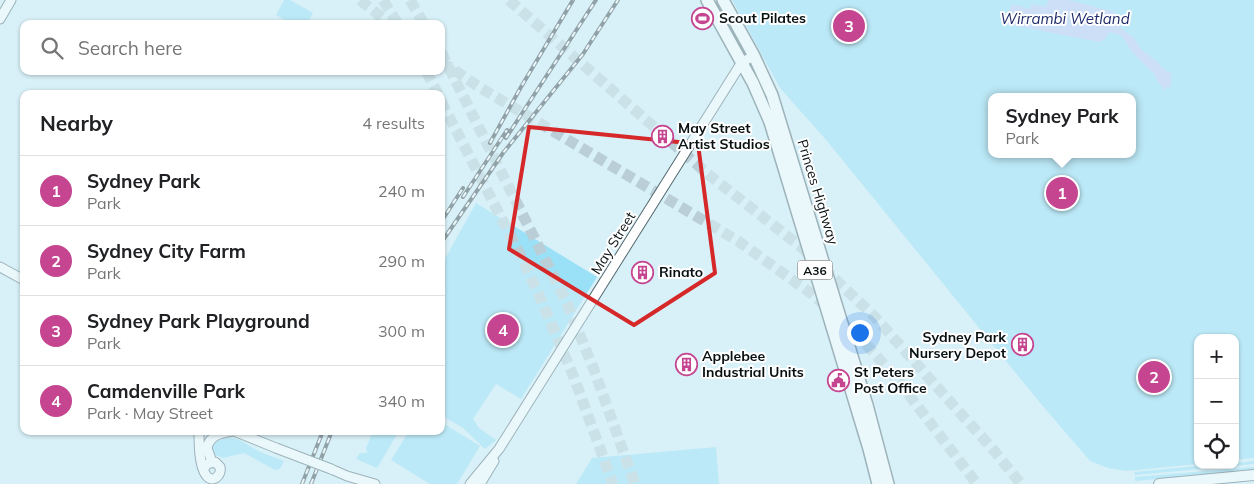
<!DOCTYPE html>
<html lang="en">
<head>
<meta charset="utf-8">
<style>
  :root { --surface:#fff; --page:#f6f6f6; --text:#202124; --muted:#757577; --line:#e0e0e0; --accent:#c54590 }
  body { margin:0; font-family:Mulish,sans-serif; background:var(--page); color:var(--text) }
  .controls { position:absolute; right:15px; bottom:15px; display:grid; overflow:hidden; border-radius:10px; box-shadow:0 1px 4px #0004 }
  .controls button { width:45px; height:45px; display:grid; place-items:center; padding:0; border:0; border-bottom:1px solid var(--line); background:var(--surface); color:var(--text); font:25px sans-serif }
  .you { position:absolute; left:859px; top:332px; width:18px; height:18px; margin:-12px; border:4px solid #fff; border-radius:50%; background:#1a73e8; box-shadow:0 0 0 8px #1a73e833 }
  .badge { display:grid; place-items:center; width:32px; height:32px; border-radius:50%; background:var(--accent); color:#fff; font-size:16px; font-weight:700 }
  .pin { position:absolute; translate:-50% -50%; border:2px solid #fff; box-shadow:0 1px 5px #0006 }
  .popup { position:absolute; left:988px; top:93px; width:148px; height:65px; box-sizing:border-box; display:grid; place-content:center; border-radius:10px; background:var(--surface); filter:drop-shadow(0 1px 4px #0005); font-size:16px; white-space:nowrap; color:var(--muted) }
  .popup b { font-size:19px; color:var(--text) }
  .popup::after { content:''; position:absolute; left:50%; top:100%; margin-left:-10px; border:10px solid transparent; border-top-color:var(--surface) }
  .list { margin:0; padding:0; list-style:none }
  h2 { display:flex; justify-content:space-between; align-items:center; height:65px; margin:0; padding:0 20px; font-size:21px }
  h2 small { font-size:16px; font-weight:400; color:var(--muted) }
  .list li { display:grid; grid-template-columns:32px 1fr auto; gap:15px; align-items:center; box-sizing:border-box; height:70px; padding:0 20px; border-top:1px solid var(--line) }
  .list b { display:block; font-size:19px; white-space:nowrap }
  .list p { margin:0; font-size:16px; white-space:nowrap; color:var(--muted) }
  .list em { font-size:16px; font-style:normal; color:var(--muted) }
  .icon { flex:none; width:28px; height:28px; fill:none; stroke:currentColor; stroke-width:2; stroke-linecap:round; stroke-linejoin:round }
  .map { position:relative; flex:none; width:1254px; height:484px; overflow:hidden }
  .search { position:absolute; background:var(--surface); box-shadow:0 1px 4px #0004; left:20px; top:20px; width:425px; height:55px; display:flex; align-items:center; gap:12px; box-sizing:border-box; padding:0 18px; border-radius:10px; color:var(--muted); font-size:19px }
  .panel { position:absolute; background:var(--surface); box-shadow:0 1px 4px #0004; left:20px; top:90px; width:425px; height:345px; border-radius:10px }
  .map>svg:first-child { display:block }
  .green { fill:#9ae0f6; fill-rule:evenodd }
  .water { fill:#bccaf5 }
  .lines { fill:none; stroke-linecap:round; stroke-linejoin:round }
  .highway-tunnel { stroke:#b9ced6; stroke-width:11; stroke-dasharray:11 5.5; stroke-linecap:butt }
  .secondary-casing { stroke:#53686f; stroke-width:11 }
  .primary-casing { stroke:#53686f; stroke-width:12 }
  .highway-casing { stroke:#53686f; stroke-width:14 }
  .secondary { stroke:#fff; stroke-width:9 }
  .primary { stroke:#fff; stroke-width:10 }
  .highway { stroke:#fff; stroke-width:11 }
  .rail-casing { stroke:#384347; stroke-width:4 }
  .rail { stroke:#fff; stroke-width:2; stroke-dasharray:5.5; stroke-linecap:butt }
  .secondary-bridge-casing { stroke:#53686f; stroke-width:11; stroke-linecap:butt }
  .secondary-bridge { stroke:#fff; stroke-width:9 }
  .marked { fill:none; stroke:#d62828; stroke-width:4; stroke-linejoin:round }
  .labels { text-anchor:middle; dominant-baseline:central; stroke-width:4; stroke-linejoin:round; paint-order:stroke }
  .shield { fill:#fff; stroke:#525859; stroke-width:1 }
  .shield-label { font-size:12px; font-weight:bold; fill:#081012 }
  .poi-label { font-size:14px; font-weight:bold; fill:#081012; stroke:#fff; text-anchor:start }
  .street-label { font-size:14px; fill:#081012; stroke:#fff }
  .water-label { font-size:15px; font-style:italic; fill:#202d6a; stroke:#fff }
</style>
</head>
<body>
<div class="map">
<svg width="1254" height="484" viewBox="0 0 1254 484">
  <rect width="100%" height="100%" fill="#d8f0f8"/>
  <path class="green" d="M284,0H290L313,13L307,24H292L276,15Z
    M732,0H1254V458L1235,460V338H1198V464L1127,471L1108,468L1090,461L1041,404L827,141L780,88ZM992,97H1132V154H992Z
    M476,203L597,277L521,399L496,384L473,419L479,428L496,440L485,449L463,428L441,415V266Z
    M441,422L480,446L457,484H430L391,460L409,431H441Z
    M373,431H399L377,468L356,459L360,453H367L366,448Z
    M218,437L220,440C237,434 243,443 257,450C265,455 275,457 284,461L280,469L275,470L244,453L223,458L213,454L211,445Z
    M716,447L719,484H576L592,458Z
    M1254,461V464L1135,475L1134,472L1208,465H1235V463Z
    M1254,467V470L1135,481V477Z"/>
  <path class="water" d="M1048,0H1068L1115,12L1118,22L1122,29L1133,37L1142,50L1155,60L1166,71L1172,73L1170,79L1172,80L1169,88L1166,87L1165,91L1156,79L1154,74L1132,52L1122,36L1110,32L1105,39L1100,42L1005,24L1012,4L1030,9L1031,4L1046,7Z"/>
  <g class="lines">
    <path class="highway-tunnel" d="M360,0L390,24
      M383,0L398,24
      M410,0L424,24
      M509,0L709,175L800,246L874,316L961,414L991,447L1021,484
      M441,52L567,303L594,370L635,484
      M441,61L479,87L738,241L812,294L864,342L896,378L977,484
      M426,71L438,94
      M441,101L523,260L542,302L573,375L613,484"/>
    <defs>
      <path id="secondary" d="M0,19L11,0
        M0,267L24,280
        M199,431C199,443 199,466 206,475C212,484 222,476 220,467L215,462L207,464L204,469
        M234,431L276,448
        M212,462L207,448C210,434 222,433 234,431
        M331,469L347,476L375,484
        M470,484L499,449L742,62L754,56
        M480,484L494,461"/>
      <path id="primary" d="M1159,484L1254,475"/>
      <path id="highway" d="M707,0L753,83L770,122L869,449L878,484
        M723,0L754,56L772,95L867,405L888,484"/>
    </defs>
    <use href="#secondary" class="secondary-casing"/>
    <use href="#primary" class="primary-casing"/>
    <use href="#highway" class="highway-casing"/>
    <use href="#secondary" class="secondary"/>
    <use href="#primary" class="primary"/>
    <use href="#highway" class="highway"/>
    <defs>
      <path id="rail" d="M506,138L596,0
        M490,143L521,87L573,0
        M463,197L507,130
        M441,222L463,188
        M441,243L503,153L583,54L618,0
        M302,484L323,431
        M311,484L332,431"/>
    </defs>
    <use href="#rail" class="rail-casing"/>
    <use href="#rail" class="rail"/>
    <defs>
      <path id="secondary-bridge" d="M276,448L331,469"/>
    </defs>
    <use href="#secondary-bridge" class="secondary-bridge-casing"/>
    <use href="#secondary-bridge" class="secondary-bridge"/>
  </g>
  <path d="M0 0H1254V484H0ZM529,127L698,144L715,273L634,325L509,249Z" fill="#d8f0f8" fill-opacity=".55" fill-rule="evenodd"/>
  <path class="marked" d="M529,127L698,144L715,273L634,325L509,249Z"/>
  <defs>
    <symbol id="stadium-ring" viewBox="-11 -11 22 22"><circle r="9.5" fill="#fff" stroke="#c54590" stroke-width="1.5"/><path d="M0-5a6.5 5 0 1 0 0 10a6.5 5 0 1 0 0-10ZM-3.5-1.8h7v3.6h-7Z" fill="#c54590"/></symbol>
    <symbol id="building-ring" viewBox="-11 -11 22 22"><circle r="9.5" fill="#fff" stroke="#c54590" stroke-width="1.5"/><path d="M-4-6H4V6H1V3H-1V6H-4ZM-2.5-4.3h1.7v1.8h-1.7ZM.8-4.3h1.7v1.8H.8ZM-2.5-1h1.7V.8h-1.7ZM.8-1h1.7V.8H.8Z" fill="#c54590"/></symbol>
    <symbol id="civic-ring" viewBox="-11 -11 22 22"><circle r="9.5" fill="#fff" stroke="#c54590" stroke-width="1.5"/><path d="M-.6-6.5H3V-4.5H.6V-3L4-1V1h2V6H-6V1h2V-1L-.6-3ZM-1.2 2.5V6h2.4V2.5Z" fill="#c54590"/></symbol>
  </defs>
  <g fill-rule="evenodd">
    <use href="#stadium-ring" x="690" y="6" width="25" height="25"/>
    <use href="#building-ring" x="650" y="124" width="25" height="25"/>
    <use href="#building-ring" x="630" y="260" width="25" height="25"/>
    <use href="#building-ring" x="1010" y="332" width="25" height="25"/>
    <use href="#building-ring" x="674" y="352" width="25" height="25"/>
    <use href="#civic-ring" x="826" y="368" width="25" height="25"/>
  </g>
  <g class="labels">
    <rect class="shield" x="797.5" y="260.5" width="35" height="19" rx="4"/>
    <g class="shield-label">
      <text x="815" y="270">A36</text>
    </g>
    <g class="poi-label">
      <text x="719" y="18">Scout Pilates</text>
      <text x="678" y="128">May Street<tspan x="678" dy="16">Artist Studios</tspan></text>
      <text x="659" y="272">Rinato</text>
      <text x="1006" y="337" text-anchor="end">Sydney Park<tspan x="1006" dy="16">Nursery Depot</tspan></text>
      <text x="702" y="356">Applebee<tspan x="702" dy="16">Industrial Units</tspan></text>
      <text x="854" y="372">St Peters<tspan x="854" dy="16">Post Office</tspan></text>
    </g>
    <g class="street-label">
      <text transform="translate(818 192) rotate(73)">Princes Highway</text>
      <text transform="translate(613 243) rotate(-58)">May Street</text>
    </g>
    <g class="water-label">
      <text x="1065" y="18">Wirrambi Wetland</text>
    </g>
  </g>
</svg>
<div class="controls">
<button>+</button>
<button>−</button>
<button><svg class="icon" aria-label="locate" viewBox="0 0 24 24"><circle cx="12" cy="12" r="6"/><path d="M12 2v4M12 18v4M2 12h4M18 12h4"/></svg></button>
</div>
<div class="you"></div>
<div class="pin badge" style="left:1062px;top:193px">1</div>
<div class="popup"><b>Sydney Park</b>Park</div>
<div class="pin badge" style="left:1154px;top:377px">2</div>
<div class="pin badge" style="left:849px;top:26px">3</div>
<div class="pin badge" style="left:503px;top:330px">4</div>
<div class="search"><svg class="icon" aria-label="search" viewBox="0 0 24 24"><circle cx="10" cy="10" r="6"/><path d="M15 15l6 6"/></svg>Search here</div>
<section class="panel">
<h2>Nearby<small>4 results</small></h2>
<ul class="list">
<li><span class="badge">1</span><div><b>Sydney Park</b><p>Park</p></div><em>240 m</em></li>
<li><span class="badge">2</span><div><b>Sydney City Farm</b><p>Park</p></div><em>290 m</em></li>
<li><span class="badge">3</span><div><b>Sydney Park Playground</b><p>Park</p></div><em>300 m</em></li>
<li><span class="badge">4</span><div><b>Camdenville Park</b><p>Park · May Street</p></div><em>340 m</em></li>
</ul>
</section>
</div>
</body>
</html>
